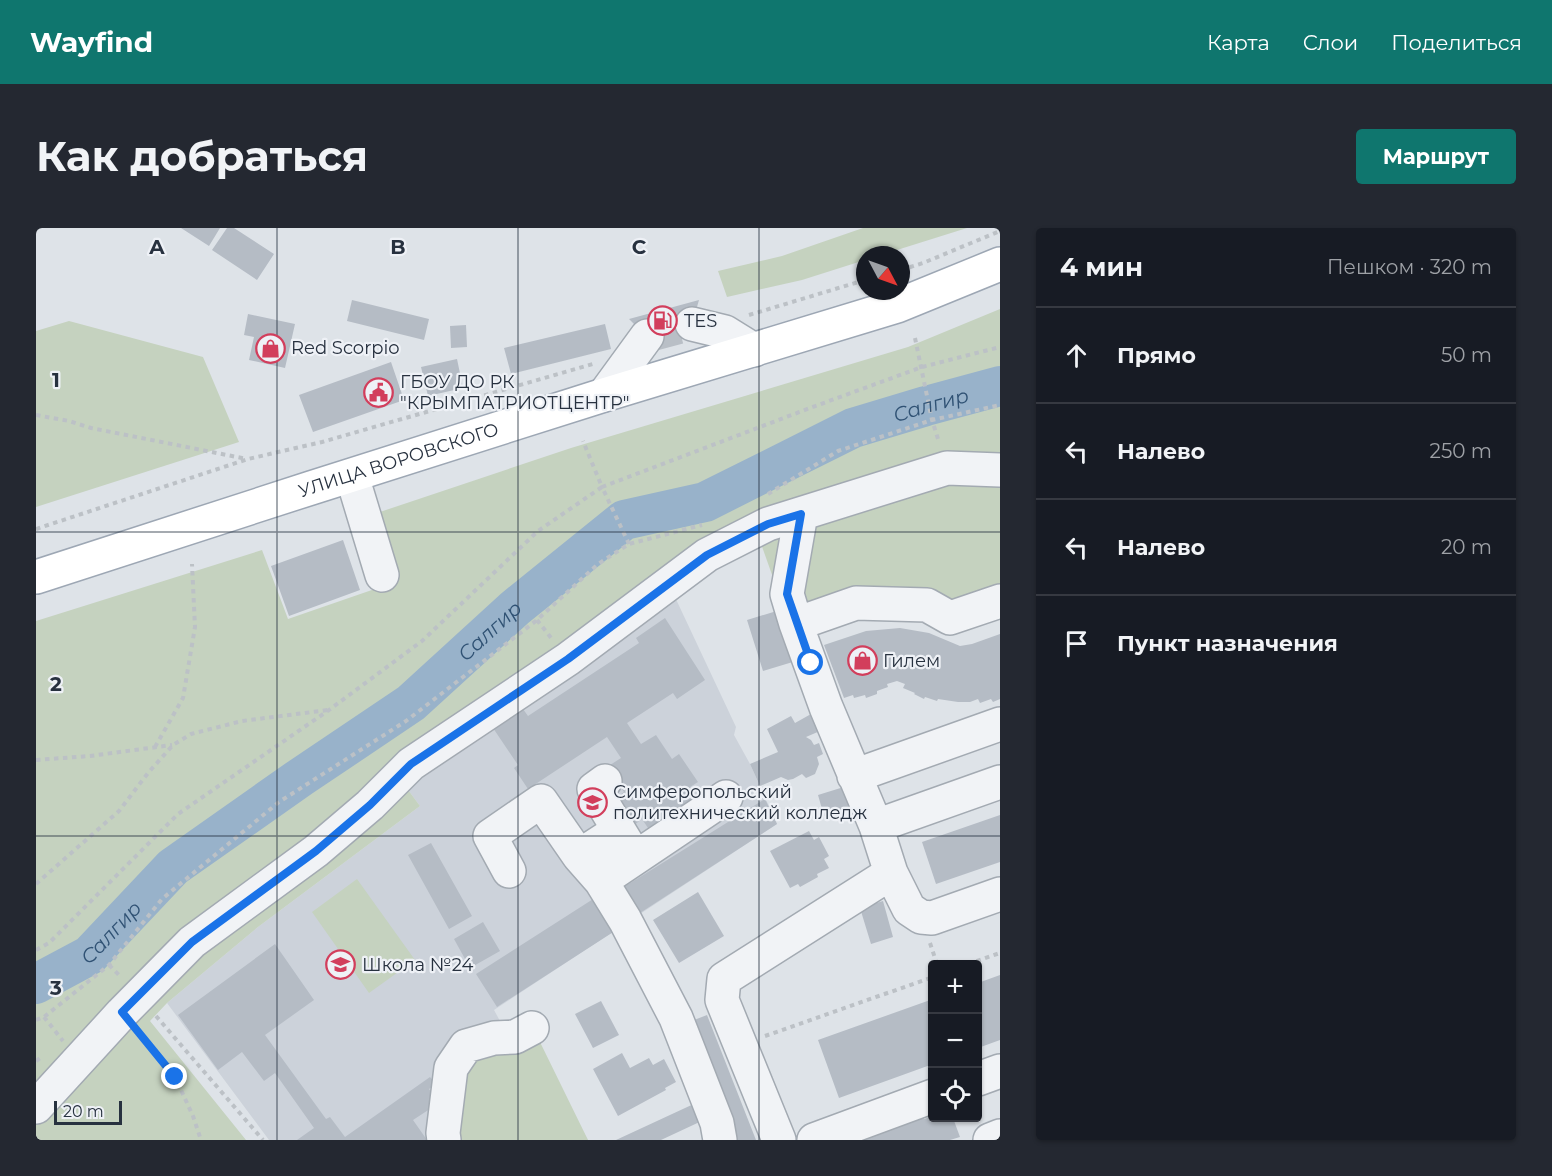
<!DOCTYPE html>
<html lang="ru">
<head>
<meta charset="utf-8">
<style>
  :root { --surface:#171b24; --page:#242831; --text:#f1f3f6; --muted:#9ea1a6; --line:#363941; --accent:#0f766e }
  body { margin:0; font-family:Montserrat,sans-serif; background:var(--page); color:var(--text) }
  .controls { position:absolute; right:18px; bottom:18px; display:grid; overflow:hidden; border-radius:6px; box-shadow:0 2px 4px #0004 }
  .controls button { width:54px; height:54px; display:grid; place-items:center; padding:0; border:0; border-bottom:2px solid var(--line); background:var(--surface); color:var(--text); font:30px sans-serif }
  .compass { position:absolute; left:820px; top:18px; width:54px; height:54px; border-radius:50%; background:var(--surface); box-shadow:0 2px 4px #0004; rotate:131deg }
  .scale { position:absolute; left:18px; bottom:15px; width:68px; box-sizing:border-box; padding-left:6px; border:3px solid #27313f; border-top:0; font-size:16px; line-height:21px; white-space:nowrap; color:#27313f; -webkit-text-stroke:4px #eef1f6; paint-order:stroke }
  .stop { position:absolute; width:18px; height:18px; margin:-14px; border:4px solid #1a73e8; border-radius:50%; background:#fff }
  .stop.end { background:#1a73e8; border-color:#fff; box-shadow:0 2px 6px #0008 }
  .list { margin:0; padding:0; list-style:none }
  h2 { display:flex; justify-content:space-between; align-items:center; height:78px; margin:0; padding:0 24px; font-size:26px }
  h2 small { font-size:20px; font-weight:400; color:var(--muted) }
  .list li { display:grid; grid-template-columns:39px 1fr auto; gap:18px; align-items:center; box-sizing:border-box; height:96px; padding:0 24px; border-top:2px solid var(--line) }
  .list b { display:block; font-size:22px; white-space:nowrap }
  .list em { font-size:20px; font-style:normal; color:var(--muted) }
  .icon { flex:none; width:33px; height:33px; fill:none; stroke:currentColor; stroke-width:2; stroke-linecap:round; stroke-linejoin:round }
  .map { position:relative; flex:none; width:964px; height:912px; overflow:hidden; border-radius:6px }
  header { display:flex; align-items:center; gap:36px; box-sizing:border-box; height:84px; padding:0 30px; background:var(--accent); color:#fff }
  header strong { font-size:28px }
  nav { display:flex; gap:33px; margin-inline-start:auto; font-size:21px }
  .intro { display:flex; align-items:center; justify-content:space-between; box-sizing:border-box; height:144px; padding:0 36px }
  h1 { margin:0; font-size:42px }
  .button { padding:15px 27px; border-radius:6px; background:var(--accent); color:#fff; font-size:21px; font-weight:700 }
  main { display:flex; gap:36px; padding:0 36px }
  aside { flex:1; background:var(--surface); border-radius:6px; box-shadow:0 2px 4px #0004 }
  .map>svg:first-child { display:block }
  .built { fill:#ccd2da }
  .green { fill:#c5d2bf }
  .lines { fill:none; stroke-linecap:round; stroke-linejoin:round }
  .river { stroke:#98b2ca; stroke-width:40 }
  .building { fill:#b5bcc5 }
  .minor-tunnel { stroke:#b9bfc6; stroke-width:33; stroke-dasharray:33 16; stroke-linecap:butt }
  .minor-casing { stroke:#a3aab2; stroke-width:36 }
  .major-casing { stroke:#9da7b4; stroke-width:36 }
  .path { stroke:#bcc1c6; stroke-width:4; stroke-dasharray:4.5 4.5; stroke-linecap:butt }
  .minor { stroke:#f1f3f6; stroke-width:33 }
  .major { stroke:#fff; stroke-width:33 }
  .route { stroke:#1a73e8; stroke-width:8 }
  .grid { fill:none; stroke:#27313f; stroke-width:1.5; stroke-opacity:0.55 }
  .labels { text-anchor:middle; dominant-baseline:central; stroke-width:4.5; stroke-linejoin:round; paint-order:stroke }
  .poi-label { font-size:18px; fill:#27313f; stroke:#eef1f6; text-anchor:start }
  .street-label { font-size:18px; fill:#27313f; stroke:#eef1f6 }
  .water-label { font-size:20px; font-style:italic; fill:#305274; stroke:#eef1f6 }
  .grid-label { font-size:20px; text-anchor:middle; font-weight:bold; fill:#27313f; stroke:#eef1f6; stroke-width:4.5; stroke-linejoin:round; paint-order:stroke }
</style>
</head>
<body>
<header>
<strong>Wayfind</strong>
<nav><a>Карта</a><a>Слои</a><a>Поделиться</a></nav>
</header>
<div class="intro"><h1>Как добраться</h1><a class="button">Маршрут</a></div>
<main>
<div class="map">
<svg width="964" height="912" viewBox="0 0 964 912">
  <rect width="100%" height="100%" fill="#dee3e8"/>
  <path class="built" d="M638,367L700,499L698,507L714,536L741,596L458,782L464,793L479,792L552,912H233L131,775L222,699L384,578L367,555Z"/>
  <path class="green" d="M827,0H931L845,27H829V32L766,52L691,69L682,43L746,28Z
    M964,81V367L752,392L723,310L367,555L384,578L222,699L131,775L114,793L210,912H0V393L226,322L252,391L359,354L338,286L535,220L872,119Z
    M33,93L167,129L203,214L0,279V103Z
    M321,651L379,732L333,765L276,684Z
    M502,810L552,912H416L420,854L438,827Z"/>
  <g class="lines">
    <path class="river" id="s1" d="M0,756L54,727L137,639L265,549L375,475L479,380L588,292L669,274L817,200L890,178L964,158"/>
  </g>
  <path class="building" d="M145,0H184L173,18Z
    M191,0H198L238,26L221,52L176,22Z
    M316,72L393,91L388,112L311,93Z
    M663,72L652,110L619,117L593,91Z
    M212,86L259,96L249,140L213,132L218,109L208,107Z
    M569,96L575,121L475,146L468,120Z
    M430,97L431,119L415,120L414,98Z
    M421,131L427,160L392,168L385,139Z
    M355,134L368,172L277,204L263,167Z
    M307,312L324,362L253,388L235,338Z
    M744,382L760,433L727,443L711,392Z
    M629,390L669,452L641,471L637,465L591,495L605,516L620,507L636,531L643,526L662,554L654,559L660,569L612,600L606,591L598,597L580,570L588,564L571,539L585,530L571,509L492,561L478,540L482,537L457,500L487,481L492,488L603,415L600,410Z
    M864,400L893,405L924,418L936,416L964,406V471L957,474L955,471L944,475L942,471L934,474H922L902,471L901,473L889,469L888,471L878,466L879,465L867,460L869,456L861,453L851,456L852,459L841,463V466L830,470L829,467L818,470L817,467L808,470L788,417L830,403Z
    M784,481L791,500L770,509L775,512L778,517L783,515L787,526L781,529L783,536L779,546L770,550L766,546L757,551L752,552L745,549L724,558L714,536L742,524L731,501L755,488L759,495Z
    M811,558L817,580L788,588L782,567Z
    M729,571L741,596L604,685L588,659Z
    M964,587V634L900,656L886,614Z
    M773,603L778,612L783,609L793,628L788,631L793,640L781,646L782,649L764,659L762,656L754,660L734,623Z
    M395,615L436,688L413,701L372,627Z
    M662,664L688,708L643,735L617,692Z
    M565,666L585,699L461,779L440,746Z
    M847,673L857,709L835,716L824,680Z
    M447,694L464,723L434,740L418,711Z
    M239,716L278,772L229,807L290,891L294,889L309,909L394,849L400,856L393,861L403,875L377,892L391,912H261L278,900L239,845L228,853L206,824L182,842L142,787Z
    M964,747V812L942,820V755Z
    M897,771V836L803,870L782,812Z
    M565,773L583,807L557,820L539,786Z
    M671,787L720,912H700L653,794Z
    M586,825L594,840L613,830L617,837L628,831L640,854L629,860L630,862L582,888L557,841Z
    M662,874L670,891L625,912H580Z
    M886,885L888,891L897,888V890H917L924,909L914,912H809Z"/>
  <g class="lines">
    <path class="minor-tunnel" d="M611,108L656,96"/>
    <defs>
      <path id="minor" d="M656,96L689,104L718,122
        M568,167L611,108
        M316,248L346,347
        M765,286L751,366L760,396L790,479L840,598L855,645L873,681L885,689L896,690L964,666
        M760,396L820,375L891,377L914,390L964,373
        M818,548L964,496
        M569,553L558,561L595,622
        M840,598L964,554
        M543,628L565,653L589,692L640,790L681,895L684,912
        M473,643L454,608L505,573L543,628L583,602
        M565,653L690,569
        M942,851L964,843
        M0,879L86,785L156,714L280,623L334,577L375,536L532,431L671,327L732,296L911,240L964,242
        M408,912L407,905L415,840L430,818L458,810L479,809L496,800
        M743,912L686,772L688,751L855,645
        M778,912L897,868
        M954,912L964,908"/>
      <g id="major">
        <path id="s2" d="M0,349L275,260L568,167L861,78L964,36"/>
      </g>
    </defs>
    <use href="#minor" class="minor-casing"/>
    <use href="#major" class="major-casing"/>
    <path class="path" d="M865,42L887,35L964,3
      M713,87L829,52
      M879,110L896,192L903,214
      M0,187L33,193L55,200L211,231
      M732,266L802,223L896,192L964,177
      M0,301L212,231L286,214L557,136
      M593,316L566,259L774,180L886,139L964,119
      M501,392L516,411
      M119,519L147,470L159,399L156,336
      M0,532L54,528L136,517
      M0,656L83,583L112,545L137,517L155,506L206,493L292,482
      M894,715L901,736
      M0,722L13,715L142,586L293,482L386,413L502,303L566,259L547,213
      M932,736L964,725
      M73,737L85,749
      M120,788L227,912
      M8,789L27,813
      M0,792L8,789L73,737L126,671L243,574L370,493L501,392L562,336L593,316L666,297
      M103,805L139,849L157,888L165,912
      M729,808L897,749
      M0,833L7,828"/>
    <use href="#minor" class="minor"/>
    <use href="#major" class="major"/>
  </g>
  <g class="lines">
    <path class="route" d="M139,849L86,784L156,714L280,623L334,577L375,536L532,431L671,327L732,296L765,286L751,366L775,435"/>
  </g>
  <path class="grid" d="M241,0V912M482,0V912M723,0V912M0,304H964M0,608H964"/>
  <defs>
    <symbol id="fuel-ring" viewBox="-11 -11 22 22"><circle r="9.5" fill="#eef1f6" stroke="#d23e5c" stroke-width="1.5"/><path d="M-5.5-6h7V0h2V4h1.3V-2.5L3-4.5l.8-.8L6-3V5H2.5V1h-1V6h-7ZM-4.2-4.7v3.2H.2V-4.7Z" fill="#d23e5c"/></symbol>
    <symbol id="shop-ring" viewBox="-11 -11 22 22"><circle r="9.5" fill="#eef1f6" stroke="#d23e5c" stroke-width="1.5"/><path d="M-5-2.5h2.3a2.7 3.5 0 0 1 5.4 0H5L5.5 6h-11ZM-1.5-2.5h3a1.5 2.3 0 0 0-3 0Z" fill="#d23e5c"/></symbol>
    <symbol id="civic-ring" viewBox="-11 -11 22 22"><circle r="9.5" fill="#eef1f6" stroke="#d23e5c" stroke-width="1.5"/><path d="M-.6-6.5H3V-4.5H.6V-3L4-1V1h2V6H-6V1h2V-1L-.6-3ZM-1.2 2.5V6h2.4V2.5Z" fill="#d23e5c"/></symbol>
    <symbol id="university-ring" viewBox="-11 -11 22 22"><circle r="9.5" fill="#eef1f6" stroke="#d23e5c" stroke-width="1.5"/><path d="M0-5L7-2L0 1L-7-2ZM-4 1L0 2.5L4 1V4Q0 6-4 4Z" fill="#d23e5c"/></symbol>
    <symbol id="school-ring" viewBox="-11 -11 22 22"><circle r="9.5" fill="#eef1f6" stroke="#d23e5c" stroke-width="1.5"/><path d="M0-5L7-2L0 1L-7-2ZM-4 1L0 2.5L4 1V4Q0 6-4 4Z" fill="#d23e5c"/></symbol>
  </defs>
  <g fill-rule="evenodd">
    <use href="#fuel-ring" x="610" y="76" width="33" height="33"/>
    <use href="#shop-ring" x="218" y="104" width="33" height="33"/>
    <use href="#civic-ring" x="326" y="148" width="33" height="33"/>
    <use href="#shop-ring" x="810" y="416" width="33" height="33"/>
    <use href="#university-ring" x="540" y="558" width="33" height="33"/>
    <use href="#school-ring" x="288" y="720" width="33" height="33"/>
  </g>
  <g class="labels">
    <g class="poi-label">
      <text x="648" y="93">TES</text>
      <text x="255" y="120">Red Scorpio</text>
      <text x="364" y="154">ГБОУ ДО РК<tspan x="364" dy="21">"КРЫМПАТРИОТЦЕНТР"</tspan></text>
      <text x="847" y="433">Гилем</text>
      <text x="577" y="564">Симферопольский<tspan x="577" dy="21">политехнический колледж</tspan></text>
      <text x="326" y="737">Школа №24</text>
    </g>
    <g class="street-label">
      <text stroke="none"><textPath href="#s2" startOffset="381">УЛИЦА ВОРОВСКОГО</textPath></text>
    </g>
    <g class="water-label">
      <text stroke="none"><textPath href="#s1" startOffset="1082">Салгир</textPath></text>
      <text stroke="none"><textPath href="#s1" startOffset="578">Салгир</textPath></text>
      <text stroke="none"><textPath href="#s1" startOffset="92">Салгир</textPath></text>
    </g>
  </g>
  <g class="grid-label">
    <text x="121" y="26">A</text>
    <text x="362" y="26">B</text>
    <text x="603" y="26">C</text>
    <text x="20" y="159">1</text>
    <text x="20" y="463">2</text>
    <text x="20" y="767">3</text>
  </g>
</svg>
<div class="controls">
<button>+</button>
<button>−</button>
<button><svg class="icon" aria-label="locate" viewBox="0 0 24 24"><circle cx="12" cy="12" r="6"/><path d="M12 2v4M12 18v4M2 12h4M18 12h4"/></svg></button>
</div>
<svg class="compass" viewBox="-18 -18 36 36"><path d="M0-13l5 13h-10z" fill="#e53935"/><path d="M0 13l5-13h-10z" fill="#9ea1a6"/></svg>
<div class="scale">20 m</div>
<div class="stop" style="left:775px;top:435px"></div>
<div class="stop end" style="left:139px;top:849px"></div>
</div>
<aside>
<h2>4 мин<small>Пешком · 320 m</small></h2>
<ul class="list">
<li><svg class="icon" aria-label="ahead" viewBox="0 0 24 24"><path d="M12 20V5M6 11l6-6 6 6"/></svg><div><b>Прямо</b></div><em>50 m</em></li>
<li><svg class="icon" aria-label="left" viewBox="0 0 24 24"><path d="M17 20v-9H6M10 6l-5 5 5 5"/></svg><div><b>Налево</b></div><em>250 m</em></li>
<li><svg class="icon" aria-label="left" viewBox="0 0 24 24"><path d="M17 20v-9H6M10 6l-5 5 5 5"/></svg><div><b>Налево</b></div><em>20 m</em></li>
<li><svg class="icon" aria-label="arrive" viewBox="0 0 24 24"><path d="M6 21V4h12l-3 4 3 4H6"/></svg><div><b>Пункт назначения</b></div></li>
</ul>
</aside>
</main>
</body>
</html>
